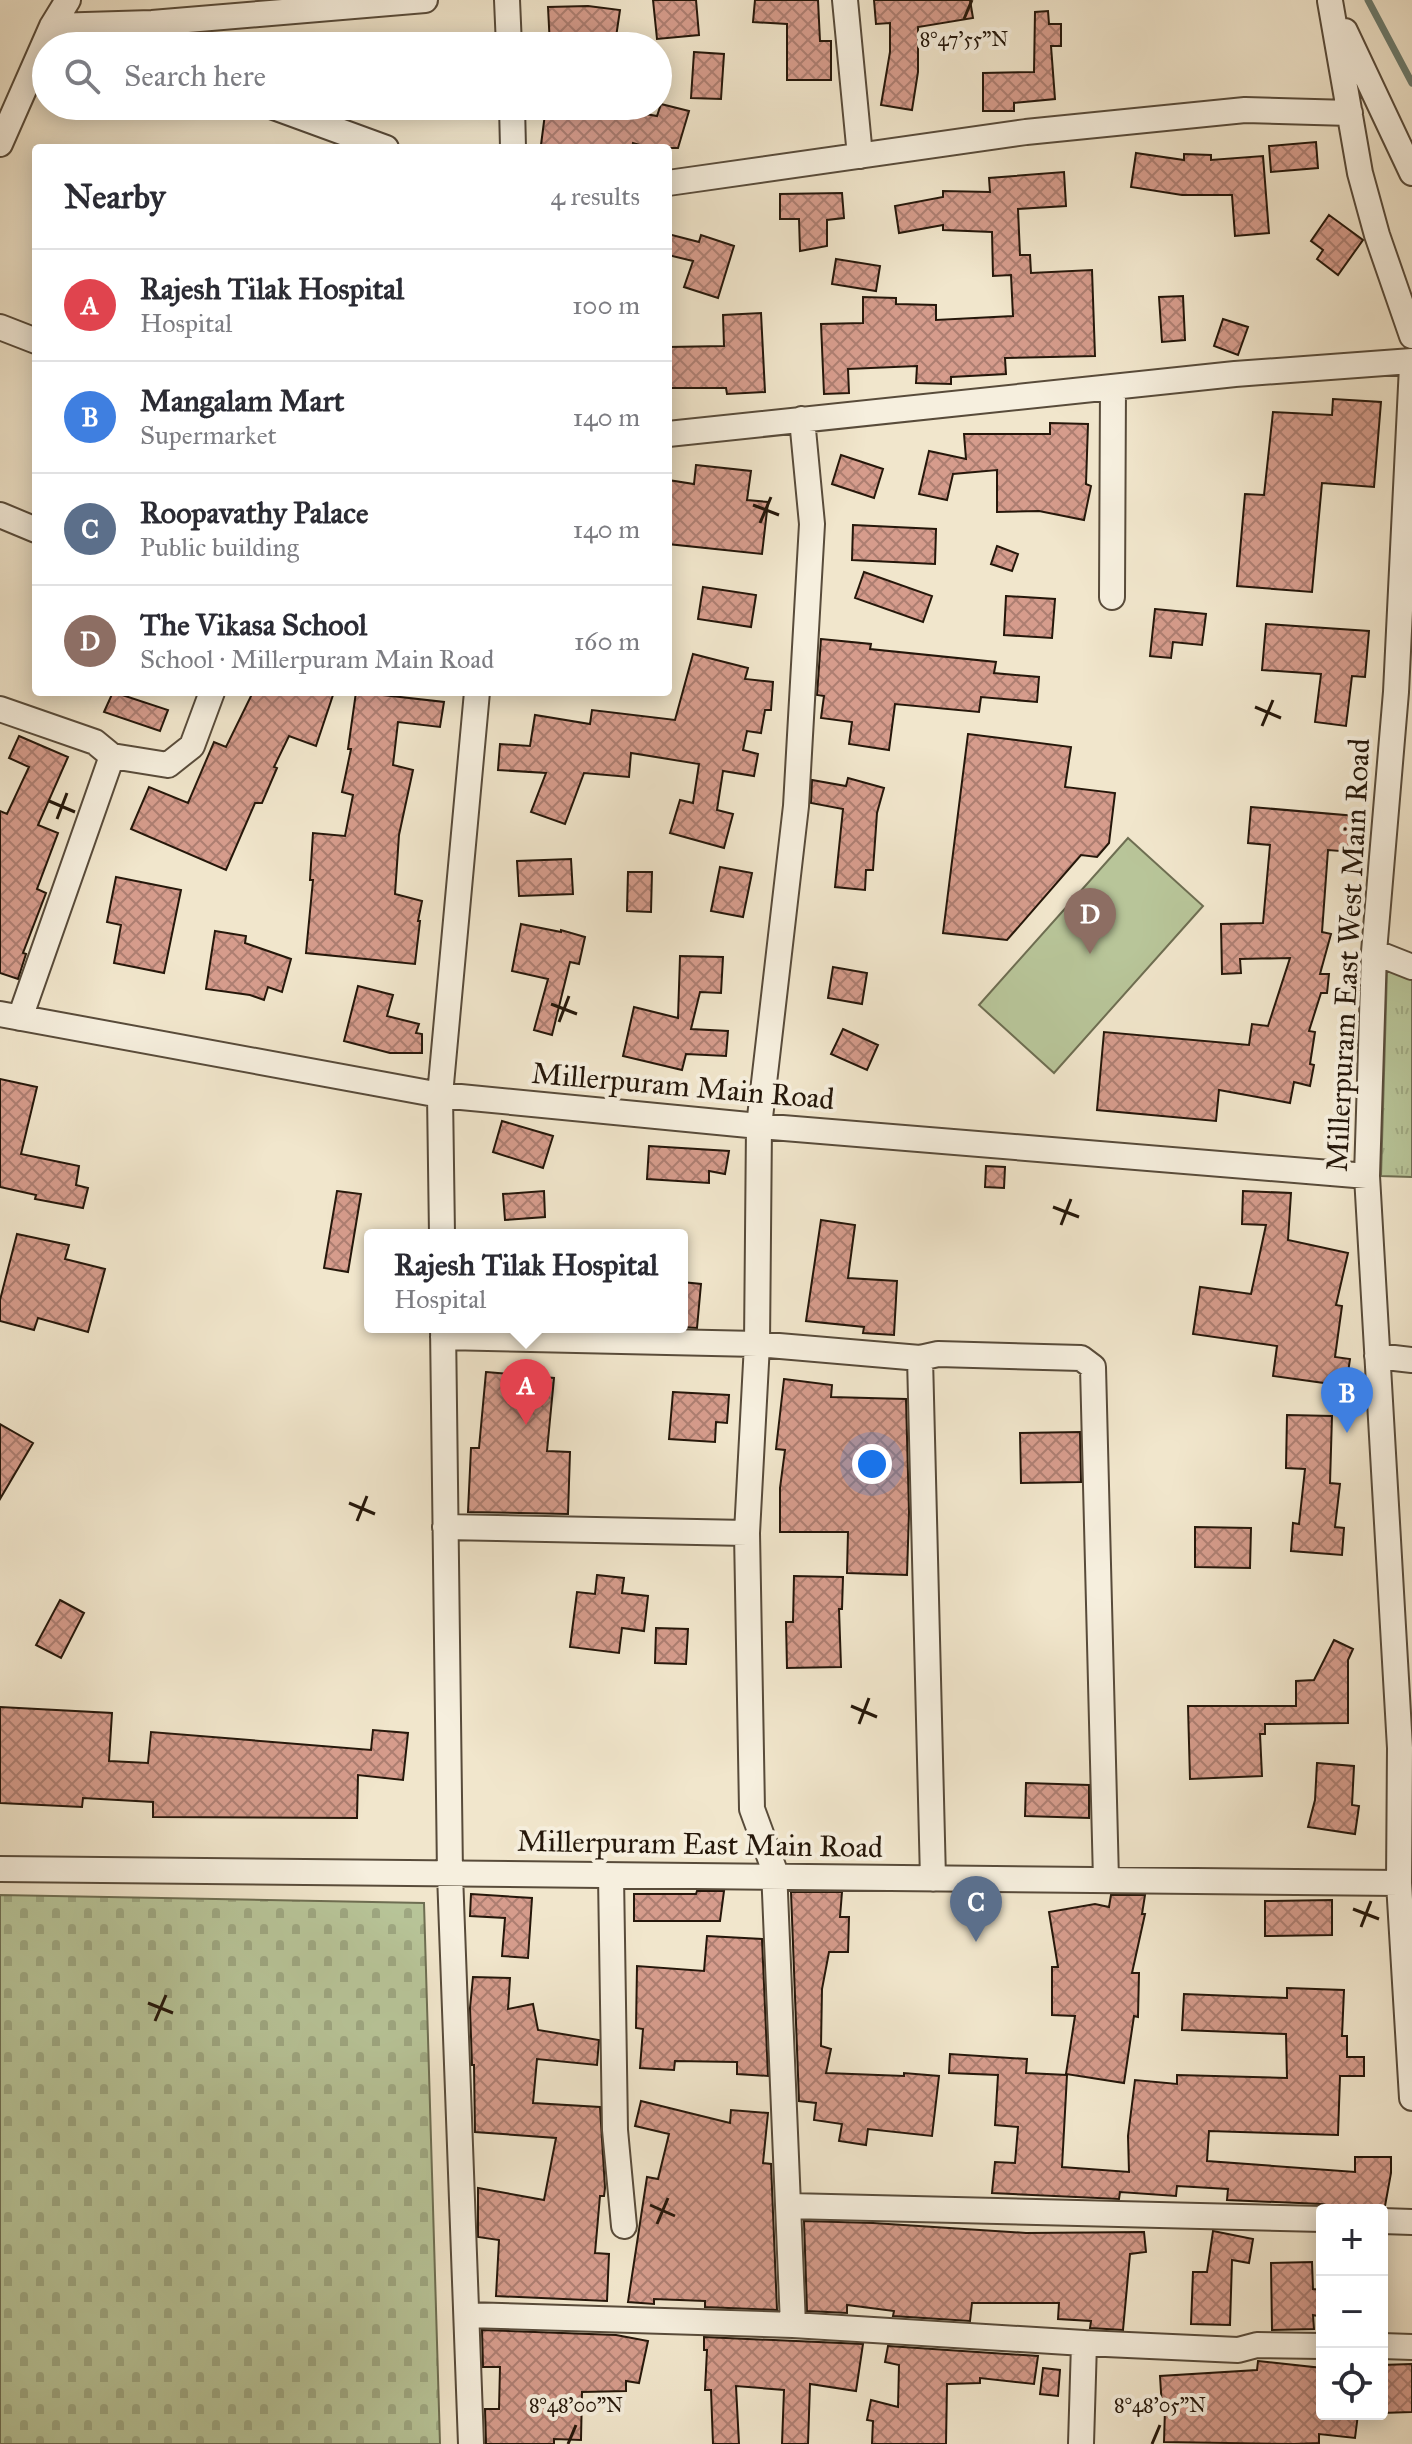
<!DOCTYPE html>
<html lang="en">
<head>
<meta charset="utf-8">
<style>
  :root { --surface:#fff; --page:#f7f7f7; --text:#2b2b33; --muted:#7c7c81; --line:#e1e1e2; --accent:#8f2418 }
  body { margin:0; font-family:"IM FELL Great Primer",serif; background:var(--page); color:var(--text) }
  .controls { position:absolute; right:24px; bottom:24px; display:grid; overflow:hidden; border-radius:8px; box-shadow:0 4px 20px #0003 }
  .controls button { width:72px; height:72px; display:grid; place-items:center; padding:0; border:0; border-bottom:2px solid var(--line); background:var(--surface); color:var(--text); font:40px sans-serif }
  .you { position:absolute; left:872px; top:1464px; width:28px; height:28px; margin:-20px; border:6px solid #fff; border-radius:50%; background:#1a73e8; box-shadow:0 0 0 12px #1a73e833 }
  .badge { display:grid; place-items:center; width:52px; height:52px; border-radius:50%; background:var(--accent); color:#fff; font-size:26px; font-weight:700 }
  .pin { position:absolute; translate:-50% -66px; filter:drop-shadow(0 2px 4px #0008) }
  .pin::after { content:''; position:absolute; top:42px; width:28px; height:24px; background:inherit; clip-path:polygon(0 0,100% 0,50% 100%) }
  .popup { position:absolute; left:364px; top:1229px; width:324px; height:104px; box-sizing:border-box; display:grid; place-content:center; border-radius:8px; background:var(--surface); filter:drop-shadow(0 2px 6px #0005); font-size:26px; white-space:nowrap; color:var(--muted) }
  .popup b { font-size:30px; color:var(--text) }
  .popup::after { content:''; position:absolute; left:50%; top:100%; margin-left:-16px; border:16px solid transparent; border-top-color:var(--surface) }
  .list { margin:0; padding:0; list-style:none }
  h2 { display:flex; justify-content:space-between; align-items:center; height:104px; margin:0; padding:0 32px; font-size:34px }
  h2 small { font-size:26px; font-weight:400; color:var(--muted) }
  .list li { display:grid; grid-template-columns:52px 1fr auto; gap:24px; align-items:center; box-sizing:border-box; height:112px; padding:0 32px; border-top:2px solid var(--line) }
  .list b { display:block; font-size:30px; white-space:nowrap }
  .list p { margin:0; font-size:26px; white-space:nowrap; color:var(--muted) }
  .list em { font-size:26px; font-style:normal; color:var(--muted) }
  .icon { flex:none; width:44px; height:44px; fill:none; stroke:currentColor; stroke-width:2; stroke-linecap:round; stroke-linejoin:round }
  .map { position:relative; flex:none; width:1412px; height:2444px; overflow:hidden }
  .search { position:absolute; background:var(--surface); box-shadow:0 4px 20px #0003; left:32px; top:32px; width:640px; height:88px; display:flex; align-items:center; gap:20px; box-sizing:border-box; padding:0 28px; border-radius:44px; color:var(--muted); font-size:30px }
  .panel { position:absolute; background:var(--surface); box-shadow:0 4px 20px #0003; left:32px; top:144px; width:640px; height:552px; border-radius:8px }
  .map>svg:first-child { display:block }
  .grass { fill:url(#grass-tufts); stroke:#6e6e52; stroke-width:2 }
  .cemetery { fill:url(#cemetery-stones); stroke:#6e6e52; stroke-width:2 }
  .pitch { fill:#b8c599; stroke:#6e6e52; stroke-width:2 }
  .lines { fill:none; stroke-linecap:round; stroke-linejoin:round }
  .stream { stroke:#6c7c6f; stroke-width:7 }
  .building { fill:url(#building-cross-hatch); stroke:#25170a; stroke-width:2 }
  .street-casing { stroke:#584b3a; stroke-width:28 }
  .street { stroke:#f6efde; stroke-width:24 }
  .ticks { fill:none; stroke:#25170a; stroke-width:3 }
  .labels { text-anchor:middle; dominant-baseline:central; stroke-width:8; stroke-linejoin:round; paint-order:stroke }
  .street-label { font-size:30px; fill:#25170a; stroke:#f6efde }
  .ticks-label { font-size:20px; text-anchor:middle; fill:#25170a; stroke:#f6efde; stroke-width:8; stroke-linejoin:round; paint-order:stroke }
</style>
</head>
<body>
<div class="map">
<svg width="1412" height="2444" viewBox="0 0 1412 2444">
  <defs>
    <pattern id="grass-tufts" width="24" height="20" patternUnits="userSpaceOnUse" patternTransform="scale(2)"><rect width="24" height="20" fill="#b8c599"/><path d="M3 7l-1-3M5 7V3M7 7l1-3M15 17l-1-3M17 17v-4M19 17l1-3" fill="none" stroke="#9ea882"/></pattern>
    <pattern id="cemetery-stones" width="16" height="16" patternUnits="userSpaceOnUse" patternTransform="scale(2)"><rect width="16" height="16" fill="#b8c599"/><path d="M2 7V4a2 2 0 0 1 4 0v3zM10 15v-3a2 2 0 0 1 4 0v3z" fill="#9ea882"/></pattern>
    <pattern id="building-cross-hatch" width="8" height="8" patternUnits="userSpaceOnUse" patternTransform="scale(2)"><rect width="8" height="8" fill="#d69c8c"/><path d="M0 0l8 8M0 8l8-8" fill="none" stroke="#ad7e71"/></pattern>
  </defs>
  <rect width="100%" height="100%" fill="#f1e6cc"/>
  <filter id="stains"><feTurbulence type="fractalNoise" baseFrequency=".0025" numOctaves="4"/><feColorMatrix values="0 0 0 0 .2 0 0 0 0 .09 0 0 0 0 .02 0 0 0 .5 -.17"/></filter>
  <radialGradient id="worn" r=".72"><stop offset=".6" stop-color="#630" stop-opacity="0"/><stop offset="1" stop-color="#630" stop-opacity=".3"/></radialGradient>
  <path class="grass" d="M1387,970L1412,979V1177L1381,1176Z"/>
  <path class="cemetery" d="M0,1895L424,1903L440,2444H0Z"/>
  <path class="pitch" d="M1128,838L1203,906L1054,1073L979,1005Z"/>
  <g class="lines">
    <path class="stream" d="M1368,0L1412,83"/>
  </g>
  <path class="building" d="M653,0H696L699,35L657,39Z
    M755,0H818L820,41H831V80H787V24L753,22Z
    M874,0H970L973,18L918,27V72L912,110L881,105L890,52V23L876,24Z
    M588,6L620,10L615,44L585,40L584,46H550L548,7Z
    M1048,11L1049,24H1061V46H1051L1055,99L1014,103V111H983V73L1034,72L1035,12Z
    M694,52L724,54L721,99L691,98Z
    M661,104L689,111L678,148H650L633,143L632,148H563L541,145L546,106H603L657,116Z
    M1316,142L1318,168L1271,172L1269,146Z
    M1136,153L1184,160V154L1211,155V160L1263,156L1269,233L1235,236L1232,195H1182L1131,187Z
    M1064,172L1066,206L1018,209L1020,255H1030L1031,273L1092,270L1095,356L1005,358L1006,374L951,377V384L916,383L917,366L848,369L849,393L824,394L821,324L863,323V297L896,298V304L936,305V320L1013,316L1011,275L993,276L992,232L943,230V225L899,233L895,206L943,197V191L990,192L989,178Z
    M842,193L844,218L827,220V246L800,251L799,219H780V194Z
    M1329,215L1363,240L1338,275L1317,259L1323,250L1311,241Z
    M668,234L699,242L701,235L734,246L718,298L684,287L693,261L668,255Z
    M836,259L880,266L876,291L832,284Z
    M1183,296L1185,340L1162,342L1159,297Z
    M761,313L765,392L727,394L726,388H668V347L724,346L723,315Z
    M1223,319L1248,327L1238,355L1214,346Z
    M1333,399L1381,402L1374,487L1322,483L1312,592L1237,586L1245,494L1264,495L1273,412L1332,415Z
    M1050,423L1088,424L1086,484L1091,486L1084,520L1039,511L997,512V470L953,474L947,500L919,494L929,451L966,459L964,434H1050Z
    M841,455L883,469L874,498L832,484Z
    M696,465L751,471L747,500L768,502L762,554L668,544V480L694,484Z
    M853,525L936,529L935,564L852,560Z
    M997,546L1018,554L1012,571L991,564Z
    M864,572L932,596L923,622L855,598Z
    M703,587L756,595L751,627L698,619Z
    M1006,596L1055,599L1052,638L1004,635Z
    M1155,609L1206,614L1202,645L1173,642L1171,658L1150,656Z
    M1266,624L1369,631L1365,677L1352,676L1346,726L1315,722L1321,674L1262,670Z
    M821,639L871,644L870,649L996,662L994,673L1039,677L1037,702L981,697L979,712L895,704L889,750L849,744L852,722L821,718L824,696L817,695Z
    M693,654L748,668L745,679L773,682L771,710H765L761,733L747,731L743,750L758,754L754,776L723,771L717,810L733,814L724,848L670,833L680,800L693,803L699,764L631,753L629,777L584,773L565,824L531,812L546,773L498,770L500,744L530,746L535,715L590,724L592,710L675,720Z
    M113,692L168,710L160,731L104,712Z
    M253,692H334L316,746L289,736L274,767L277,768L262,803H255L226,870L131,829L149,787L188,803L214,742L226,747Z
    M356,692L444,702L440,727L398,722L393,765L413,770L399,835L395,894L422,901L418,921H420L415,964L306,953L313,880H310L313,833L345,836L353,795L342,792L351,749H348Z
    M968,734L1071,747L1065,787L1115,793L1109,843L1097,857L1081,855L1007,940L943,933Z
    M19,736L68,757L38,825L58,833L37,889L46,893L23,953L26,954L18,979L0,973V811L7,814L29,767L9,758Z
    M848,778L884,788L877,813L873,870H866L865,890L835,887L843,809L811,803L812,780L846,786Z
    M1251,807L1356,816L1353,852L1328,850L1322,932L1331,934L1320,974H1329L1327,993H1321L1309,1031L1315,1032L1310,1064L1314,1065L1310,1086L1294,1082L1290,1103L1219,1090L1216,1121L1097,1110L1104,1032L1249,1045L1252,1024L1268,1026L1290,958L1240,959L1241,973L1222,974L1221,924L1263,923L1270,845L1248,843Z
    M571,859L573,894L519,896L517,861Z
    M720,867L752,873L743,917L711,911Z
    M628,872H652L651,912L627,911Z
    M116,877L181,890L164,973L114,963L121,925L107,922Z
    M521,924L561,932V930L585,937L579,964L570,962L552,1035L534,1030L548,979L512,971Z
    M215,931L246,936L245,943L291,959L282,992L268,987L264,1000L250,995L206,989Z
    M680,956L723,957L721,993L700,992L691,1029L728,1031L726,1056L686,1054L682,1070L623,1056L634,1007L678,1018Z
    M833,967L867,973L862,1004L828,998Z
    M358,986L393,995L387,1016L419,1024L416,1033L422,1034V1053H390L344,1041Z
    M843,1029L878,1045L867,1070L831,1054Z
    M0,1079L37,1087L21,1154L79,1166L76,1185L88,1188L83,1208L35,1199L36,1195L0,1187Z
    M502,1121L553,1136L543,1168L493,1152Z
    M649,1146L729,1151L725,1174L709,1171V1183L647,1179Z
    M986,1166L1005,1167L1004,1188L985,1187Z
    M337,1191L361,1194L348,1272L324,1268Z
    M544,1191L545,1217L505,1220L503,1194Z
    M1243,1191L1291,1193L1288,1240L1348,1253L1336,1305L1342,1306L1335,1357L1350,1359L1346,1386L1273,1376L1277,1346L1193,1334L1200,1287L1251,1294L1266,1225L1242,1224Z
    M821,1220L855,1225L848,1278L897,1281L894,1335L863,1333L864,1327L806,1321Z
    M17,1234L69,1245L65,1259L105,1269L88,1332L38,1318L34,1330L0,1321V1300Z
    M682,1282L701,1284L697,1328L682,1327Z
    M486,1372L554,1378L547,1451L570,1452L568,1514L468,1512L471,1448H479Z
    M784,1379L832,1385L831,1397L906,1399L909,1512L907,1575L847,1573L848,1532H780V1488L785,1450L776,1449Z
    M673,1392L729,1395L727,1423L716,1422L715,1442L669,1439Z
    M1287,1415L1332,1416L1330,1483L1340,1484L1335,1527L1344,1528L1342,1555L1291,1551L1293,1523L1299,1524L1305,1469L1286,1468Z
    M0,1424L33,1443L0,1499Z
    M1080,1432L1081,1482L1021,1483L1020,1433Z
    M1195,1527L1251,1528L1250,1568L1195,1567Z
    M597,1575L624,1578L622,1593L648,1596L644,1631L622,1628L619,1653L570,1647L577,1592L595,1594Z
    M794,1576L843,1577L842,1609H839L841,1667L787,1668L786,1622H793Z
    M60,1600L84,1613L61,1658L36,1645Z
    M656,1628L688,1629L686,1664L655,1663Z
    M1334,1640L1353,1649L1348,1660V1723L1265,1724V1734H1260L1262,1776L1190,1779L1188,1706H1296V1681L1314,1680Z
    M0,1707L112,1713L109,1761L148,1763L151,1732L371,1750L373,1730L408,1733L403,1780L358,1775L357,1818L153,1817V1802L83,1798L82,1807L0,1803Z
    M1317,1763L1354,1766L1352,1805L1359,1806L1355,1834L1308,1827L1315,1800Z
    M1026,1783L1089,1785V1818L1025,1816Z
    M697,1891H724L720,1921H634V1894H696Z
    M791,1892H842L840,1917H849L848,1952H829L822,1989L821,2046L831,2049L826,2073L904,2076V2073L939,2076L932,2136L868,2129L866,2145L839,2141L842,2124L814,2120L816,2103L799,2101Z
    M471,1894L532,1898L528,1958L502,1956L505,1918L470,1916Z
    M1111,1895H1145L1142,1914H1145L1132,1973H1139L1138,2017L1134,2016L1124,2083L1066,2074L1075,2016L1052,2015V1967H1058L1049,1912L1095,1904L1109,1907Z
    M1332,1900V1935L1265,1936V1901Z
    M707,1936L762,1939L768,2076L737,2074V2062L675,2061L674,2070L640,2068L643,2029L636,2028L637,1966L704,1971Z
    M473,1977L510,1978L508,2009L533,2004L538,2030L599,2040L597,2065L537,2059L533,2103L600,2107L605,2188L604,2196H600L595,2253L609,2254L607,2301L496,2296L499,2240L478,2237V2188L544,2200L556,2138L475,2132L474,2065H472L470,2008Z
    M1287,1988L1344,1990L1342,2036H1347V2057H1364V2076H1340L1338,2135L1209,2131L1207,2161L1355,2172V2157H1391V2173L1385,2206L1372,2210H1346L1322,2204L1227,2200L1228,2189L1177,2186L1176,2196L1120,2192L1119,2199L992,2193L995,2162L1015,2163L1018,2127L995,2125L998,2075L949,2073L950,2054L1027,2059L1026,2073L1067,2075L1062,2167L1129,2172L1128,2136L1135,2080L1177,2084V2075L1287,2078L1286,2034L1182,2030L1184,1994L1287,1998Z
    M641,2101L730,2123L731,2110L768,2113L763,2163L771,2164L777,2310L705,2307V2301L654,2299V2304L628,2302L647,2177L658,2179L669,2134L635,2126Z
    M804,2221L873,2223L1026,2233L1144,2232L1146,2252L1130,2254L1123,2330L1090,2328L1091,2321L1058,2319L1059,2303H972L970,2321L893,2316L894,2311L847,2305V2313L807,2311Z
    M1213,2231L1253,2239L1249,2263L1232,2260L1230,2325L1191,2324L1193,2272H1207Z
    M1312,2262L1313,2289L1322,2290V2317L1313,2315L1314,2329L1272,2330L1271,2263Z
    M482,2330L616,2335L648,2341L639,2383L626,2381V2391L582,2392L581,2440L554,2439V2444H486L485,2409H499L500,2367H483Z
    M704,2337L863,2344L856,2391L810,2384L808,2444H782L784,2390L736,2386L739,2444H713L711,2390H705L707,2350H704Z
    M888,2346L1038,2356L1034,2384L980,2378V2383L947,2384L946,2444H872L873,2421L867,2420L871,2400L898,2407L899,2365L885,2362Z
    M1258,2361L1322,2368V2414H1358L1355,2438L1319,2434V2443L1294,2444L1164,2442L1165,2408H1162L1160,2376L1257,2370Z
    M1412,2364V2412L1382,2413V2365Z
    M1043,2368L1060,2370L1058,2396L1040,2394Z"/>
  <g class="lines">
    <defs>
      <path id="street" d="M507,0L509,46
        M845,0L860,156
        M1330,1L1360,173L1377,235L1412,336
        M52,26L152,23L425,0
        M66,31L106,46
        M1345,31L1412,173
        M271,106L386,148
        M512,106L513,148
        M0,144L52,26L68,0
        M668,183L1026,132L1245,110L1350,113
        M0,327L36,341
        M1412,366L1396,692L1374,952L1367,1176L1400,1748L1399,1883L1412,2098
        M668,434L1235,374L1412,361
        M0,515L36,530
        M1112,597L1113,387
        M0,709L95,742L112,756L168,765L192,746L212,692
        M1374,952L1412,967
        M0,1014L440,1095L759,1126L1367,1176
        M20,1018L112,756
        M442,1235L440,1095L477,692
        M443,1327L450,1874L471,2444
        M443,1337L757,1344L920,1358L938,1354L1081,1358L1093,1367L1106,1880
        M1377,1356L1412,1360
        M920,1358L933,1879
        M445,1527L747,1533
        M0,1869L1399,1883
        M611,1876L615,2130L624,2226
        M789,2206L1322,2219
        M1382,2221L1412,2222
        M467,2315L793,2325L1084,2343L1081,2444
        M793,2325L774,1869L752,1809L747,1533L757,1344L759,1126L796,806L812,524L802,419
        M1084,2343L1238,2350L1257,2345L1322,2346
        M1382,2346L1412,2347"/>
    </defs>
    <use href="#street" class="street-casing"/>
    <use href="#street" class="street"/>
  </g>
  <path class="ticks" d="M964,19L972,0M753,505L779,515M760,523L771,497M1255,707L1281,718M1262,726L1273,700M49,801L75,812M57,819L67,793M551,1004L577,1014M559,1022L569,996M1053,1207L1079,1217M1061,1225L1071,1199M349,1503L375,1514M357,1521L367,1496M851,1706L877,1717M859,1724L869,1698M1353,1909L1379,1919M1361,1927L1371,1901M148,2003L173,2013M155,2021L166,1995M650,2205L675,2216M657,2224L668,2198M568,2444L576,2425M1152,2444L1160,2425"/>
  <g class="labels">
    <g class="street-label">
      <text transform="translate(1348 955) rotate(-87)">Millerpuram East West Main Road</text>
      <text transform="translate(683 1086) rotate(5)">Millerpuram Main Road</text>
      <text transform="translate(700 1844) rotate(1)">Millerpuram East Main Road</text>
    </g>
  </g>
  <g class="ticks-label">
    <text x="964" y="46">8°47'55"N</text>
    <text x="576" y="2412">8°48'00"N</text>
    <text x="1160" y="2412">8°48'05"N</text>
  </g>
  <rect width="100%" height="100%" filter="url(#stains)"/>
  <rect width="100%" height="100%" fill="url(#worn)"/>
</svg>
<div class="controls">
<button>+</button>
<button>−</button>
<button><svg class="icon" aria-label="locate" viewBox="0 0 24 24"><circle cx="12" cy="12" r="6"/><path d="M12 2v4M12 18v4M2 12h4M18 12h4"/></svg></button>
</div>
<div class="you"></div>
<div class="pin badge" style="left:526px;top:1425px;background:#e0444e">A</div>
<div class="popup"><b>Rajesh Tilak Hospital</b>Hospital</div>
<div class="pin badge" style="left:1347px;top:1433px;background:#3f7fe0">B</div>
<div class="pin badge" style="left:976px;top:1942px;background:#5c6f8a">C</div>
<div class="pin badge" style="left:1090px;top:954px;background:#8d6e63">D</div>
<div class="search"><svg class="icon" aria-label="search" viewBox="0 0 24 24"><circle cx="10" cy="10" r="6"/><path d="M15 15l6 6"/></svg>Search here</div>
<section class="panel">
<h2>Nearby<small>4 results</small></h2>
<ul class="list">
<li><span class="badge" style="background:#e0444e">A</span><div><b>Rajesh Tilak Hospital</b><p>Hospital</p></div><em>100 m</em></li>
<li><span class="badge" style="background:#3f7fe0">B</span><div><b>Mangalam Mart</b><p>Supermarket</p></div><em>140 m</em></li>
<li><span class="badge" style="background:#5c6f8a">C</span><div><b>Roopavathy Palace</b><p>Public building</p></div><em>140 m</em></li>
<li><span class="badge" style="background:#8d6e63">D</span><div><b>The Vikasa School</b><p>School · Millerpuram Main Road</p></div><em>160 m</em></li>
</ul>
</section>
</div>
</body>
</html>
